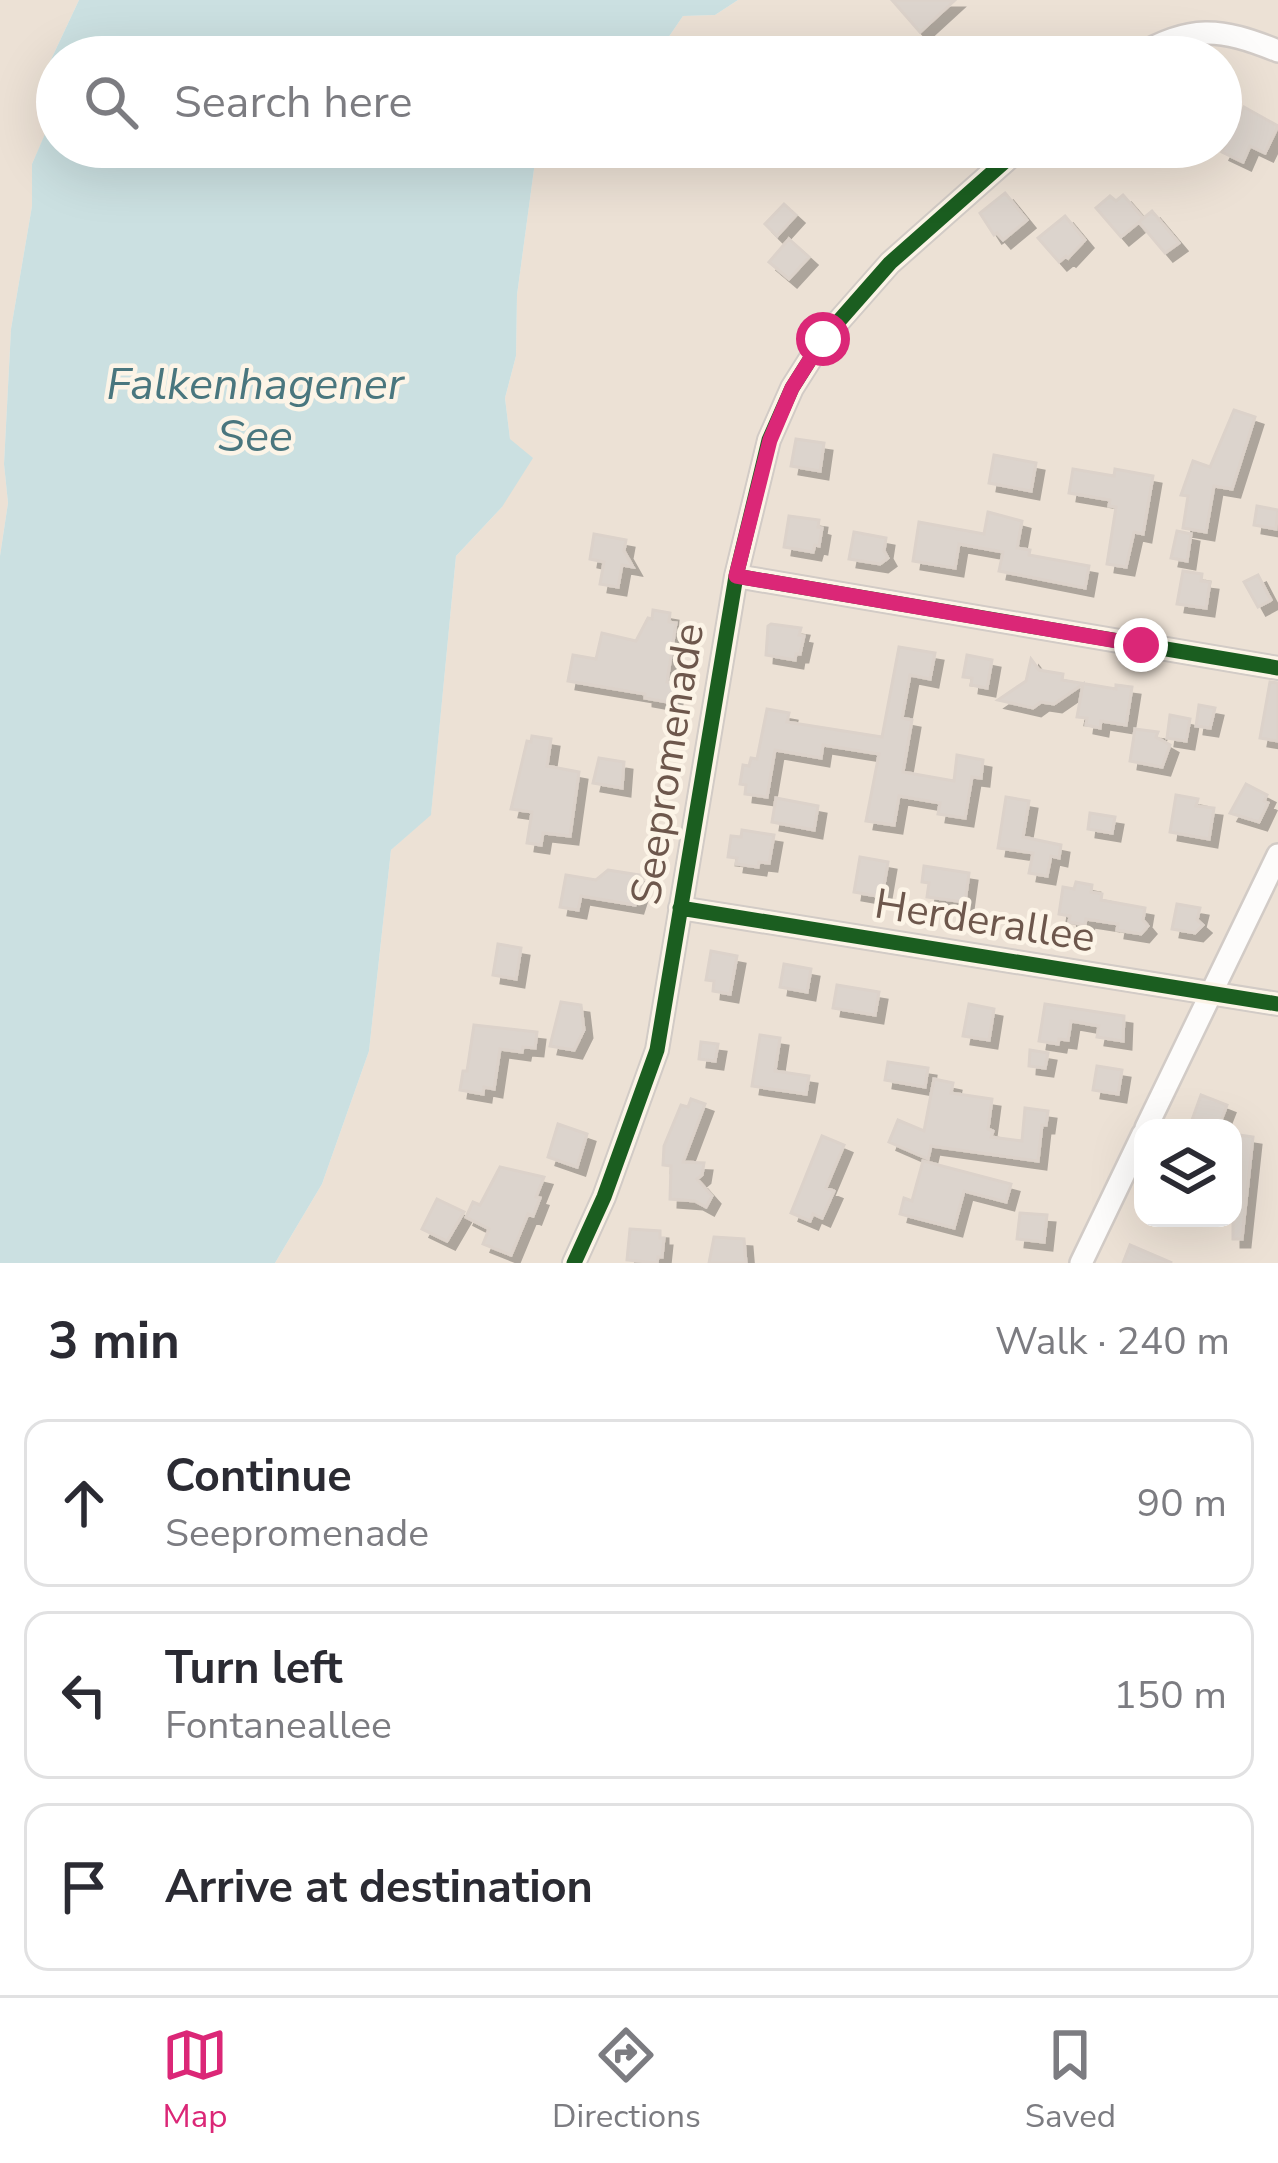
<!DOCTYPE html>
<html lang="en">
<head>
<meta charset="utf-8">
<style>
  :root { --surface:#fff; --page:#f2f2f3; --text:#2b2b33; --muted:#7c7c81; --line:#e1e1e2; --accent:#db2777 }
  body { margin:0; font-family:"Nunito Sans",sans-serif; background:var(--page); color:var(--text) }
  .controls { position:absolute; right:36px; bottom:36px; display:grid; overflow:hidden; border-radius:24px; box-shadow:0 12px 48px #0002 }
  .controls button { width:108px; height:108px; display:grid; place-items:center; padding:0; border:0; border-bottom:3px solid var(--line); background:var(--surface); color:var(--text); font:60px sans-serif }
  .stop { position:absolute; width:36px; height:36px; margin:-27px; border:9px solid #db2777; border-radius:50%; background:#fff }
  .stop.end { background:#db2777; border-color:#fff; box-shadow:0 3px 12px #0008 }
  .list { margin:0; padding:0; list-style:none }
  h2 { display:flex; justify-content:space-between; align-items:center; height:156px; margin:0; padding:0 48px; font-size:51px }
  h2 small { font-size:39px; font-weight:400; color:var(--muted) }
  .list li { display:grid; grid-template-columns:78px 1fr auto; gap:36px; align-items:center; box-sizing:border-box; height:168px; margin:0 24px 24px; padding:0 24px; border:3px solid var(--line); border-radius:24px }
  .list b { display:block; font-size:45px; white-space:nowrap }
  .list p { margin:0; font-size:39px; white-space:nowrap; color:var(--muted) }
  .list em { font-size:39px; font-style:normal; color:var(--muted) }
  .icon { flex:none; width:66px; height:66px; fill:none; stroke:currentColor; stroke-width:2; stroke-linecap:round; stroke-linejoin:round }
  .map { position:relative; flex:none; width:1278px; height:1263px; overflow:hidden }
  .search { position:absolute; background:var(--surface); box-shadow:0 12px 48px #0002; left:36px; right:36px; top:36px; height:132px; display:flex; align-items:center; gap:30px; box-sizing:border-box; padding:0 42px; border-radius:66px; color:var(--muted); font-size:45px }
  .sheet { height:732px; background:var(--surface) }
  nav { display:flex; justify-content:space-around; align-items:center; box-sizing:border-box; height:168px; border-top:3px solid var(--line); background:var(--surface); font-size:33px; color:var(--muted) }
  nav a { display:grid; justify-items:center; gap:6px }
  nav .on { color:var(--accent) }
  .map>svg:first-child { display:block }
  .residential { fill:#ece1d5; fill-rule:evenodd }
  .water { fill:#cbe0e1 }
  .building { fill:#dcd4cd; stroke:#dcd2ca; stroke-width:3; filter:url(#shadow) }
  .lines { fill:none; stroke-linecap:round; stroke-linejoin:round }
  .minor-casing { stroke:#d2cbc6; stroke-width:26 }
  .minor { stroke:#fdfcfb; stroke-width:21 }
  .cycleway-casing { stroke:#fcf4e7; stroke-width:22 }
  .cycleway { stroke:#1b5e20; stroke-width:15 }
  .route { stroke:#db2777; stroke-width:15 }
  .labels { text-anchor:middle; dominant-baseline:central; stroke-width:9; stroke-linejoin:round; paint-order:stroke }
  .street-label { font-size:42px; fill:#6d574c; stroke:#fcf4e7 }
  .water-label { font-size:45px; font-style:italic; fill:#49767e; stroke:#fcf4e7 }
</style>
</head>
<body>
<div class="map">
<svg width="1278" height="1263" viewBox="0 0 1278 1263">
  <defs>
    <filter id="shadow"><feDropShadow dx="8" dy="8" stdDeviation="0" flood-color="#0004"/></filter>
  </defs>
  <rect width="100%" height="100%" fill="#f4eee7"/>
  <path class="residential" d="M0,0H79L48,66V128L32,164V206L11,329L4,464L8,503L0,556Z
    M738,0H1278V1263H275L322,1184L369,1051L391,850L431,814L456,556L502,507L510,439L505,398L516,356L517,295L537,147H1221V57H655L683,16L715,15ZM1143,1128H1233V1218H1143Z"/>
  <path class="water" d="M79,0H738L715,15L683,16L655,57H57V147H537L517,295L516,356L505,398L510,439L533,458L502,507L456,556L431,815L391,850L369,1051L322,1184L275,1263H0V556L8,503L4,464L11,329L32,206V164L48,127V66Z"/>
  <path class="building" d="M892,0H955L920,32Z
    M1244,107L1278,126L1265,153L1250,146L1243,162L1222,152Z
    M1005,193L1027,220L1003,240L997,233L994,235L980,213Z
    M1123,195L1143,218L1140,221L1152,211L1179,243L1165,253L1139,222L1121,237L1096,208L1110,196L1116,201Z
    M784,204L796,215L777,236L765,224Z
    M1065,216L1085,240L1068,258L1066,256L1059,262L1038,238Z
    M789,239L809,257L789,279L769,262Z
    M1234,410L1255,417L1232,489L1214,486L1206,532L1183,528L1188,496L1181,495L1193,461L1210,467Z
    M796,439L824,443L820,471L791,466Z
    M994,455L1036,463L1031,491L989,483Z
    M1073,469L1114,476L1115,469L1153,476L1143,534L1134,532L1126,567L1107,564L1116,507L1109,506L1110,500L1069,493Z
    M1257,506L1278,510L1276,529L1254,525Z
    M988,512L1022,521L1017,548L1030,550L1029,555L1089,566L1085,588L999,571L1003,552L959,544L955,568L913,561L919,522L984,534Z
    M789,516L819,520L818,527L822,528L819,546L815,545L813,552L784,547Z
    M1177,531L1191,534L1187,561L1171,558Z
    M854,532L886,538L884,551L888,558L880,564L849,559Z
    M594,534L626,540L624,551L633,567L622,565L618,587L600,584L604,562L590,559Z
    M1183,571L1202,574L1201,581L1210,582L1206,608L1177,604Z
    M1258,575L1271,600L1258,607L1244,582Z
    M653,610L670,613L669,622L676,623L667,682L676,684L673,703L645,698V694L568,681L573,655L596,659L602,633L636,641L648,618L652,619Z
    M771,624L801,628L799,635L804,636L800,654H796L795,660L766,655L768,626Z
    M899,647L935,653L930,679L910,675L902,718L912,720L903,772L954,781L957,755L983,760L981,778L972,777L965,818L938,814L940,803L899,796L894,825L866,821L879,754L823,745L821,758L775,750L767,797L745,794L746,785L740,784L743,765L749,766L751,758L757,759L767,709L789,713L787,722L882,737Z
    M967,655L992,660L987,688L971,685L972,678L963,677Z
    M1031,659L1039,670L1063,674L1062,680L1116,689V685L1132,687L1126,725L1101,721L1100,728L1086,725L1087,718L1077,717L1083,684L1054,704L1041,702L1033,708L998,700L1026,681Z
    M1270,682L1278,683V741L1260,738Z
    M1199,705L1215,708L1210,728L1196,726Z
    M1170,715L1190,719L1186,741L1167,738Z
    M1135,729L1158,732L1156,737L1170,745L1162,767L1130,761Z
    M532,736L551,739L547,766L579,772L570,836L543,833L541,845L527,843L532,812L511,809L527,741L531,742Z
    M599,758L624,762L622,788L593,783Z
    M1246,784L1267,795L1264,801L1268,803L1259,822L1230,813Z
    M1176,795L1198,799L1196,806L1214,808L1209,839L1170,832Z
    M1006,797L1029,801L1023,837L1061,845L1059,858L1051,856L1047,876L1029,873L1033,853L998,848Z
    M776,798L818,806L814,830L772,822Z
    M1090,813L1115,817L1112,833L1088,829Z
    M742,830L774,835L769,863L759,862L758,867L736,864L737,858L728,857L731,836L741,837Z
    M860,857L888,862L882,897L854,892Z
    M924,866L969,873L965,902L927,897L929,883L922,882Z
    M608,870L639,875L643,880L635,905L581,896L578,910L560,907L566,875L596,880Z
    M1076,882L1092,885L1091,892L1102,894L1101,900L1145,908L1143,920L1148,926L1141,934L1117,930L1118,924L1086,919L1085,925L1069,922L1070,916L1059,914L1063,887L1074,889Z
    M1177,904L1200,908L1197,920L1203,925L1195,933L1172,929Z
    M498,944L521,948L516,979L493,975Z
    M711,951L737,956L730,994L713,991L714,981L706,980Z
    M784,964L811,969L807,992L780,987Z
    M837,985L879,992L875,1015L833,1008Z
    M561,1002L581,1005L584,1030L574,1050L550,1046Z
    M969,1004L994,1009L989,1040L963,1036Z
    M1045,1004L1124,1016L1123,1041L1097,1037L1099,1026L1071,1021L1068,1040L1059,1039L1058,1044L1039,1041Z
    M474,1025L537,1032L535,1048L523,1047L522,1052L500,1049L494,1089L484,1087L483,1094L460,1090L463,1071H467Z
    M760,1035L780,1038L775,1071L809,1076L806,1094L752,1086Z
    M701,1042L718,1044L715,1061L699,1059Z
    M1030,1050L1048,1053L1045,1068L1029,1066Z
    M888,1062L928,1068L925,1087L885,1080Z
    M1097,1066L1122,1070L1118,1094L1093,1090Z
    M934,1079L953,1083L951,1093L992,1099L988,1129L993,1131L991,1137L1022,1141L1025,1108L1048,1111L1046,1125H1042L1038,1161L931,1146L928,1159L889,1142L898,1120L924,1131Z
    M1201,1095L1227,1105L1218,1128L1192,1120Z
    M691,1099L705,1104L683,1162L704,1163L702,1175L697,1179L712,1196L706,1207L695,1201L670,1199L671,1166L663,1165L664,1146L681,1105L688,1107Z
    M558,1124L587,1134L577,1167L548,1157Z
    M1233,1134L1253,1137L1242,1239H1233Z
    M822,1136L844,1145L826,1188L834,1191L822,1218L813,1214L810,1221L791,1213Z
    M923,1161L1011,1184L1006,1202L964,1191L954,1228L900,1214L904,1198L912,1201Z
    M500,1167L544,1177L536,1197L540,1198L533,1216L528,1214L511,1255L483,1244L489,1229L466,1217L473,1202L480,1205Z
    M437,1199L464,1212L447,1241L422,1229Z
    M1020,1213L1047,1215L1044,1242L1017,1239Z
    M630,1229L660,1231V1238H664L662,1257H658L657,1263L627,1260Z
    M714,1237L744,1239L746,1263H709Z
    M1130,1245L1172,1263H1123Z"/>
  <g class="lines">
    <defs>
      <path id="minor" d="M1135,57C1191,25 1219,27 1278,51
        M736,576L1278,668
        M680,908L1278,1004
        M1146,1128L1278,855
        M574,1263L604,1197L657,1050L736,576L769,440L792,388L823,339L890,263L1021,147
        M1081,1263L1143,1134"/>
    </defs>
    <use href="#minor" class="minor-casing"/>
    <use href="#minor" class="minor"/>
    <defs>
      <path id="cycleway" d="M736,576L1278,668
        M680,908L1278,1004
        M574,1263L604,1197L657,1050L736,576L769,440L792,388L823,339L890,263L1021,147"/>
    </defs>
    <use href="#cycleway" class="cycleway-casing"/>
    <use href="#cycleway" class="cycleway"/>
  </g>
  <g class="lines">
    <path class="route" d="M823,339L792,388L770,440L736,576L1141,645"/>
  </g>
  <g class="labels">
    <g class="street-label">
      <text transform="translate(668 764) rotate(-81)">Seepromenade</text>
      <text transform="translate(985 921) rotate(9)">Herderallee</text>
    </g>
    <g class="water-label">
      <text x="255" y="384">Falkenhagener<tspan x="255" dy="52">See</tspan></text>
    </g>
  </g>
</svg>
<div class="controls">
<button><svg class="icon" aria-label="layers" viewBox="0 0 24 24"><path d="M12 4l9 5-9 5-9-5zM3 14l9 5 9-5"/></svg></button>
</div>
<div class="stop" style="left:823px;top:339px"></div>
<div class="stop end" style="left:1141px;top:645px"></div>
<div class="search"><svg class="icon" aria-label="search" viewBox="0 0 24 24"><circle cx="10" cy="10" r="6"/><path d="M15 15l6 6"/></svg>Search here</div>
</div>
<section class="sheet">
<h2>3 min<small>Walk · 240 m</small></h2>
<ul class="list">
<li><svg class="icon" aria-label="ahead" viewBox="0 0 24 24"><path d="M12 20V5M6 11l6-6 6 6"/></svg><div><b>Continue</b><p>Seepromenade</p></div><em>90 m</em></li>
<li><svg class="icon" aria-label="left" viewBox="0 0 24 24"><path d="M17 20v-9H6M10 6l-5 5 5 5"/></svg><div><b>Turn left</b><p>Fontaneallee</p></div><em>150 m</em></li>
<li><svg class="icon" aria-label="arrive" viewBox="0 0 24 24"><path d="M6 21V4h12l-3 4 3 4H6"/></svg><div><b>Arrive at destination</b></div></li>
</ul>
</section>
<nav>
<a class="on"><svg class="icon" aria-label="map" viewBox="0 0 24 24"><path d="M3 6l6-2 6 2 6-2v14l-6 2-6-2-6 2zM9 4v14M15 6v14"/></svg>Map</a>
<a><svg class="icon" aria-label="directions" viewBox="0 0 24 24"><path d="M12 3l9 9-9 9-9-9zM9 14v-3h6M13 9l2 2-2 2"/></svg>Directions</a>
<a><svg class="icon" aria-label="saved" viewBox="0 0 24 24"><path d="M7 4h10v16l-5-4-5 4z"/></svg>Saved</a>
</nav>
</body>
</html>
